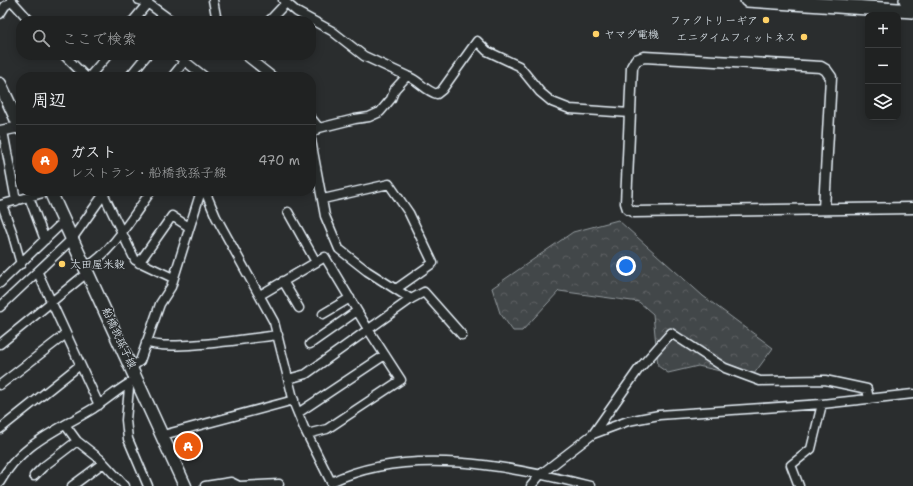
<!DOCTYPE html>
<html lang="ja">
<head>
<meta charset="utf-8">
<style>
  :root { --surface:#202222; --page:#282a2a; --text:#f1f3f6; --muted:#a2a4a5; --line:#3d3f40; --accent:#ea580c }
  body { margin:0; font-family:"Shantell Sans","Klee One",sans-serif; background:var(--page); color:var(--text) }
  .controls { position:absolute; right:12px; top:12px; display:grid; overflow:hidden; border-radius:8px; box-shadow:0 2px 10px #0003 }
  .controls button { width:36px; height:36px; display:grid; place-items:center; padding:0; border:0; border-bottom:1px solid var(--line); background:var(--surface); color:var(--text); font:20px sans-serif }
  .you { position:absolute; left:626px; top:266px; width:14px; height:14px; margin:-10px; border:3px solid #fff; border-radius:50%; background:#1a73e8; box-shadow:0 0 0 6px #1a73e833 }
  .badge { display:grid; place-items:center; width:26px; height:26px; border-radius:50%; background:var(--accent); color:#fff; font-size:13px; font-weight:700 }
  .pin { position:absolute; translate:-50% -50%; border:2px solid #fff; box-shadow:0 1px 4px #0006 }
  .list { margin:0; padding:0; list-style:none }
  h2 { display:flex; justify-content:space-between; align-items:center; height:52px; margin:0; padding:0 16px; font-size:17px }
  h2 small { font-size:13px; font-weight:400; color:var(--muted) }
  .list li { display:grid; grid-template-columns:26px 1fr auto; gap:12px; align-items:center; box-sizing:border-box; height:72px; padding:0 16px; border-top:1px solid var(--line) }
  .list b { display:block; font-size:15px; white-space:nowrap }
  .list p { margin:0; font-size:13px; white-space:nowrap; color:var(--muted) }
  .list em { font-size:13px; font-style:normal; color:var(--muted) }
  .icon { flex:none; width:22px; height:22px; fill:none; stroke:currentColor; stroke-width:2; stroke-linecap:round; stroke-linejoin:round }
  .map { position:relative; flex:none; width:913px; height:486px; overflow:hidden }
  .search { position:absolute; background:var(--surface); box-shadow:0 2px 10px #0003; left:16px; top:16px; width:300px; height:44px; display:flex; align-items:center; gap:10px; box-sizing:border-box; padding:0 14px; border-radius:16px; color:var(--muted); font-size:15px }
  .panel { position:absolute; background:var(--surface); box-shadow:0 2px 10px #0003; left:16px; top:72px; width:300px; height:124px; border-radius:16px }
  .map>svg:first-child { display:block }
  .forest { fill:url(#forest-crowns); stroke:#959ca0 }
  .lines { fill:none; stroke-linecap:round; stroke-linejoin:round }
  .minor-casing { stroke:#e8f1f8; stroke-width:11 }
  .tertiary-casing { stroke:#e8f1f8; stroke-width:13 }
  .primary-casing { stroke:#e8f1f8; stroke-width:15 }
  .trunk-casing { stroke:#e8f1f8; stroke-width:16 }
  .minor { stroke:#2a2d2e; stroke-width:8 }
  .tertiary { stroke:#2a2d2e; stroke-width:10 }
  .primary { stroke:#2a2d2e; stroke-width:12 }
  .trunk { stroke:#2a2d2e; stroke-width:13 }
  .poi-dot { fill:#ffd166; stroke:#2a2d2e; stroke-width:1.5 }
  .labels { text-anchor:middle; dominant-baseline:central; stroke-width:3; stroke-linejoin:round; paint-order:stroke }
  .poi-label { font-size:11px; fill:#e8f1f8; stroke:#2a2d2e; text-anchor:end }
  .street-label { font-size:11px; fill:#e8f1f8; stroke:#2a2d2e }
</style>
</head>
<body>
<div class="map">
<svg width="913" height="486" viewBox="0 0 913 486">
  <defs>
    <pattern id="forest-crowns" width="20" height="18" patternUnits="userSpaceOnUse"><rect width="20" height="18" fill="#424648"/><path d="M2 6a3 3 0 1 1 6 0M12 15a3 3 0 1 1 6 0" fill="none" stroke="#5d6163"/></pattern>
  </defs>
  <rect width="100%" height="100%" fill="#2a2d2e"/>
  <filter id="ink" filterUnits="userSpaceOnUse"><feTurbulence type="fractalNoise" baseFrequency=".025" numOctaves="2"/><feDisplacementMap in="SourceGraphic" scale="8" xChannelSelector="R" yChannelSelector="G"/><feConvolveMatrix kernelMatrix="1 2 1 2 8 2 1 2 1" color-interpolation-filters="sRGB"/></filter>
  <g filter="url(#ink)">
    <path class="forest" d="M618,220L703,296L773,348L751,378L698,366L668,373L658,366L653,314L639,302L559,291L522,331H513L500,313L492,288L573,232Z"/>
    <g class="lines">
      <defs>
        <path id="minor" d="M11,0L30,21
          M139,0L146,2L172,21
          M213,0L217,21
          M283,0L297,12L332,31L364,56L407,76
          M0,14L5,6L11,2
          M133,21L147,4
          M269,21L286,3
          M64,55L86,77
          M177,55L205,77
          M245,55L273,77
          M89,77L108,55
          M129,77L147,55
          M172,77L185,61
          M311,118L319,128
          M3,131L16,201
          M311,133L319,128L355,119L369,117L380,112L391,99L395,89L407,76C419,80 425,91 437,94L442,90L477,41L487,51L519,66L540,92L552,102L570,109L630,113
          M311,140L325,216L339,249L367,271L411,299
          M102,191L135,260L173,278
          M205,191L216,217L274,322L295,406L304,428L331,482C408,445 511,466 590,486
          M29,197L45,240
          M323,199L389,184L409,213L433,263L396,289
          M0,205L50,191
          M2,205L12,232L21,264
          M288,212L316,262
          M139,263L172,216L189,227
          M85,267C108,258 136,212 151,191
          M38,273L99,405
          M283,281L299,308
          M0,283L59,226L65,224
          M260,295L325,257L368,329L401,380L327,429L307,434
          M0,307L72,239L106,191
          M323,314L350,298
          M146,342C165,352 252,338 278,335
          M0,344L82,277L89,274
          M310,344L357,311
          M132,367L140,361L160,304L171,287L201,191
          M288,379L306,374L411,299L424,292L462,335
          M0,385L66,334
          M127,385L129,388L126,420L128,439L148,486
          M298,413L385,355
          M66,426L77,441L100,459L125,486
          M0,429L80,365
          M593,434L638,370L671,333L725,368L760,381L825,380L867,389L869,399
          M163,435L294,400
          M34,476L43,467L77,441
          M0,482C20,444 60,429 94,408C109,398 122,386 137,379
          M72,486L103,463
          M205,486L231,482L239,486
          M240,486L279,484
          M531,486L541,474L593,434L628,421L659,415L822,404L913,394
          M799,486L791,465L811,449L822,404"/>
        <path id="tertiary" d="M0,131L20,127
          M824,209L831,77L826,70L821,67L644,57L636,60L632,67L626,203L628,209L634,212L913,208"/>
        <path id="primary" d="M0,84L21,129
          M50,191L185,486"/>
        <path id="trunk" d="M747,0L913,11
          M906,0H913"/>
      </defs>
      <use href="#minor" class="minor-casing"/>
      <use href="#tertiary" class="tertiary-casing"/>
      <use href="#primary" class="primary-casing"/>
      <use href="#trunk" class="trunk-casing"/>
      <use href="#minor" class="minor"/>
      <use href="#tertiary" class="tertiary"/>
      <use href="#primary" class="primary"/>
      <use href="#trunk" class="trunk"/>
    </g>
  </g>
  <g class="poi-dot">
    <circle cx="766" cy="20" r="4"/>
    <circle cx="596" cy="34" r="4"/>
    <circle cx="804" cy="37" r="4"/>
    <circle cx="62" cy="264" r="4"/>
  </g>
  <g class="labels">
    <g class="poi-label">
      <text x="758" y="20">ファクトリーギア</text>
      <text x="604" y="34" text-anchor="start">ヤマダ電機</text>
      <text x="796" y="37">エニタイムフィットネス</text>
      <text x="70" y="264" text-anchor="start">太田屋米穀</text>
    </g>
    <g class="street-label">
      <text transform="translate(119 338) rotate(65)">船橋我孫子線</text>
    </g>
  </g>
</svg>
<div class="controls">
<button>+</button>
<button>−</button>
<button><svg class="icon" aria-label="layers" viewBox="0 0 24 24"><path d="M12 4l9 5-9 5-9-5zM3 14l9 5 9-5"/></svg></button>
</div>
<div class="you"></div>
<div class="pin badge" style="left:188px;top:446px">A</div>
<div class="search"><svg class="icon" aria-label="search" viewBox="0 0 24 24"><circle cx="10" cy="10" r="6"/><path d="M15 15l6 6"/></svg>ここで検索</div>
<section class="panel">
<h2>周辺<small></small></h2>
<ul class="list">
<li><span class="badge">A</span><div><b>ガスト</b><p>レストラン · 船橋我孫子線</p></div><em>470 m</em></li>
</ul>
</section>
</div>
</body>
</html>
